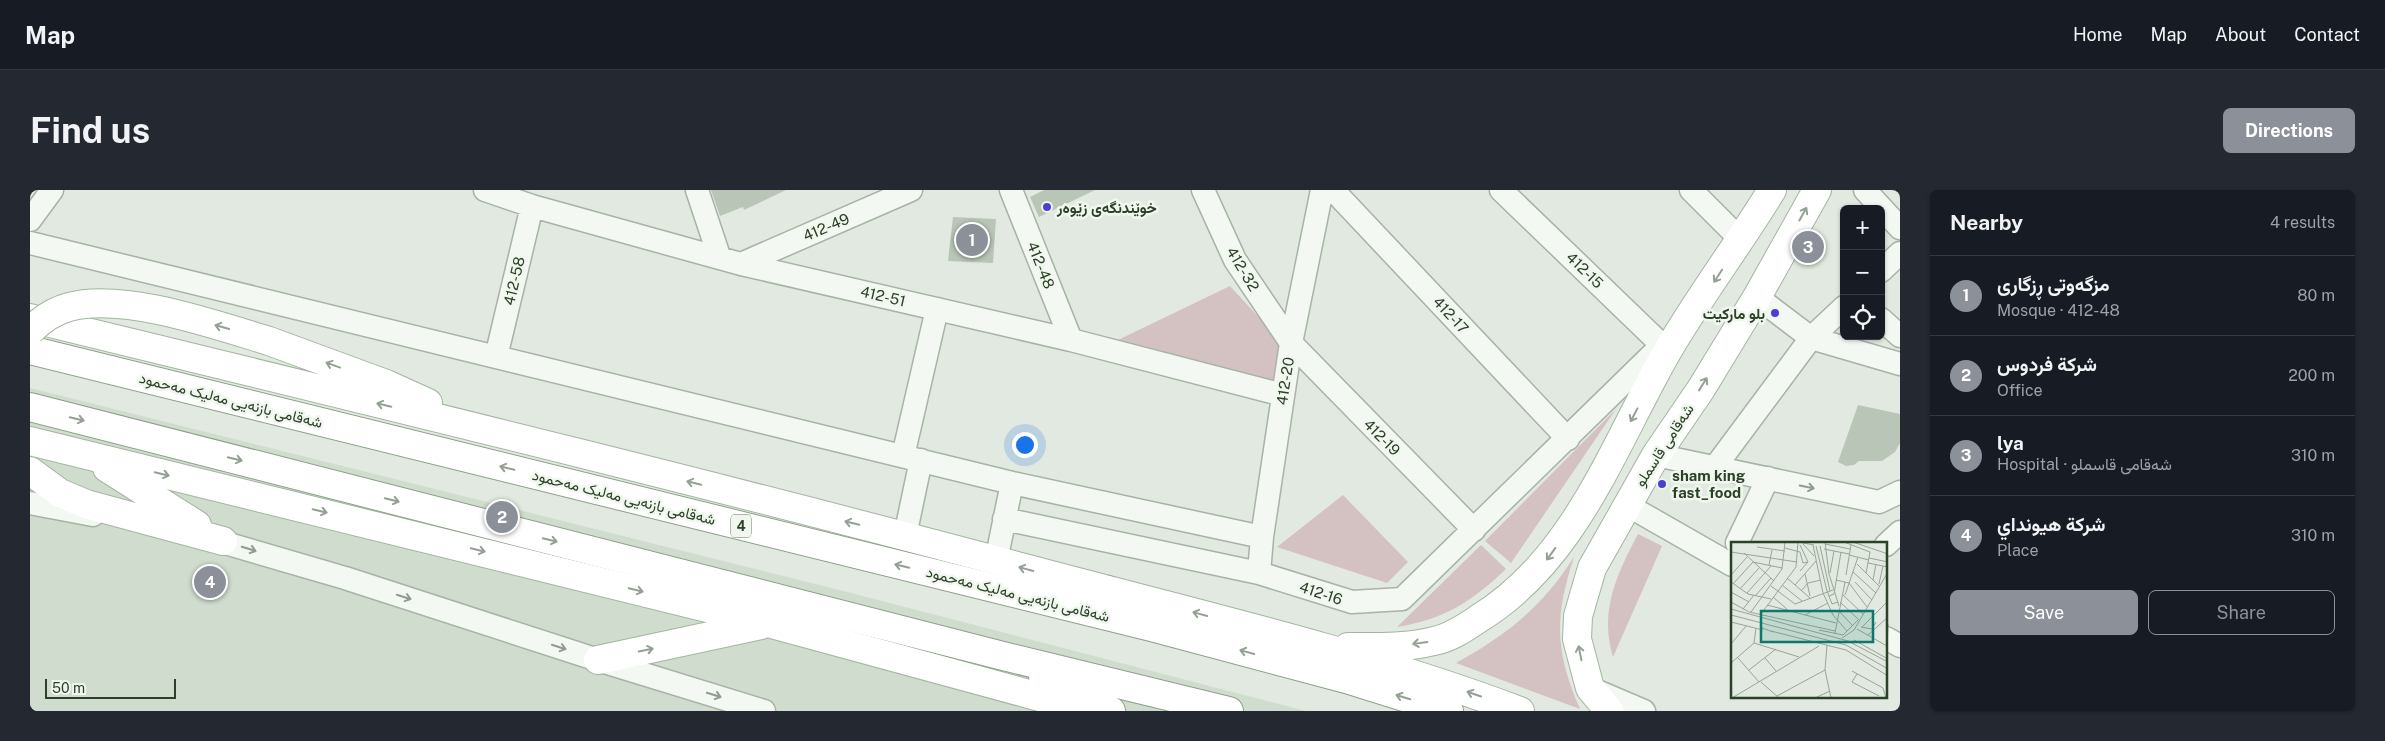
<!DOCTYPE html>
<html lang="en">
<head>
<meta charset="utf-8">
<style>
  :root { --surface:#171b24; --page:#242831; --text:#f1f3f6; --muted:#9ea1a6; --line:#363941; --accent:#8c9099 }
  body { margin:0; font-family:"Public Sans",Vazirmatn,sans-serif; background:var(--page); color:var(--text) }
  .controls { position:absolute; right:15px; top:15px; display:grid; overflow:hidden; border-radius:8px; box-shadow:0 1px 4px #0004 }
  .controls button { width:45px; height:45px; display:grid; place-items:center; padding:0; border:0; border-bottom:1px solid var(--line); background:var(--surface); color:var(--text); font:25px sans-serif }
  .scale { position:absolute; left:15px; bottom:12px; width:131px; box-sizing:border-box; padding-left:5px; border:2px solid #2b4128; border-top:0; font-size:14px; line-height:18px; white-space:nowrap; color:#2b4128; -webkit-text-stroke:4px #f1f7ef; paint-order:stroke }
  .you { position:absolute; left:994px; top:254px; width:18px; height:18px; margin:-12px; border:4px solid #fff; border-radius:50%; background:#1a73e8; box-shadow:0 0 0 8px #1a73e833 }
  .badge { display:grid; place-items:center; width:32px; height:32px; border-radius:50%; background:var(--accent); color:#fff; font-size:16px; font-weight:700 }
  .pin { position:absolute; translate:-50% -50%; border:2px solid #fff; box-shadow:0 1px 5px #0006 }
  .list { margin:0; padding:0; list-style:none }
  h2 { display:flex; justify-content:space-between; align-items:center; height:65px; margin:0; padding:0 20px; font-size:21px }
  h2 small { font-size:16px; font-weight:400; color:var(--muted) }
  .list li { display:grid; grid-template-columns:32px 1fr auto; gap:15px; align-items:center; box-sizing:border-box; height:80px; padding:0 20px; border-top:1px solid var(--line) }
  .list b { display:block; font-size:19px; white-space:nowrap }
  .list p { margin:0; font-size:16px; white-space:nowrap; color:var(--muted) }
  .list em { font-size:16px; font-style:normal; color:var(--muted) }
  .actions { display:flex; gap:10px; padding:15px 20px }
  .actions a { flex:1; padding:11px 0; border:1px solid var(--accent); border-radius:8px; text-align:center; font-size:18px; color:var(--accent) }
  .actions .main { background:var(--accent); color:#fff }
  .icon { flex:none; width:28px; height:28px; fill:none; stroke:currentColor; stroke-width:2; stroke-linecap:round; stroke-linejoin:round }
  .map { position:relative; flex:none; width:1870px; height:521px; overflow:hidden; border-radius:8px }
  header { display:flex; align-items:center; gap:30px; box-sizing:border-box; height:70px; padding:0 25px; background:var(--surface); border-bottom:1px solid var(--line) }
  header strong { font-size:24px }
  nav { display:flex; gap:28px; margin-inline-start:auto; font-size:18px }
  .intro { display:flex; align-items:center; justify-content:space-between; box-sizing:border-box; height:120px; padding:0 30px }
  h1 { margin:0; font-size:35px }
  .button { padding:12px 22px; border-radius:8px; background:var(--accent); color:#fff; font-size:18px; font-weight:700 }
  main { display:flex; gap:30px; padding:0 30px }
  aside { flex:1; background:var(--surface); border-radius:8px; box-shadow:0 1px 4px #0004 }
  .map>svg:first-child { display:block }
  .built { fill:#d0dcce }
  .green { fill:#d4c1c1 }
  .building { fill:#b9c6b7 }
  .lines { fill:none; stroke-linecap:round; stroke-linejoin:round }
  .minor-casing { stroke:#a7b3a5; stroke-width:25 }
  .major-casing { stroke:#a2b69f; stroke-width:30 }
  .highway-casing { stroke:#8ba187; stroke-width:30 }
  .minor { stroke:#f3f8f3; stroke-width:22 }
  .major { stroke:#fff; stroke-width:28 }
  .highway { stroke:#fff; stroke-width:28 }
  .major-bridge-casing { stroke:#a2b69f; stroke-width:30; stroke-linecap:butt }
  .major-bridge { stroke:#fff; stroke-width:28 }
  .oneway { stroke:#95a094 }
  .oneway2 { stroke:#8f9c8e }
  .poi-dot { fill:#4c40d3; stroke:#f1f7ef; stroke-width:2 }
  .labels { text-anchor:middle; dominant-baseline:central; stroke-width:5; stroke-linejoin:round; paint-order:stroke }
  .shield { fill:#f1f7ef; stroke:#667864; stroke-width:1 }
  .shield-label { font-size:14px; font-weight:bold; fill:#2b4128 }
  .poi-label { font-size:15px; font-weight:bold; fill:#2b4128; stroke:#f1f7ef; text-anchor:start }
  .street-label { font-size:15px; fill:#2b4128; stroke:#f1f7ef }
  .inset-road { fill:none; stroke:#98a696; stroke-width:1 }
  .view { fill:#0f766e; fill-opacity:0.15; stroke:#0f766e; stroke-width:2.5 }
  .inset-edge { fill:none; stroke:#2b4128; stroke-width:2.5 }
</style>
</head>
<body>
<header>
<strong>Map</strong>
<nav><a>Home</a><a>Map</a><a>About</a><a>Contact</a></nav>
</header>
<div class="intro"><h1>Find us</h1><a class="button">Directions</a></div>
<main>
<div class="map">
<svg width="1870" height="521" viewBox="0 0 1870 521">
  <rect width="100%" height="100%" fill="#e1e9e0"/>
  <path class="built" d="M0,198L817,402L1276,521H0Z"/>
  <path class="green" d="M1200,96L1246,146C1252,161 1250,180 1241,193L1231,196L1088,150Z
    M1586,219L1481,373L1455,351Z
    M1313,305L1378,372L1357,393L1247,357Z
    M1608,344L1632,356L1583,467C1569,421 1587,384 1608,344Z
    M1451,355L1476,379C1441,412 1415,429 1367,437Z
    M1544,367C1524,428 1525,461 1550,519L1426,473C1477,445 1512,417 1544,367Z"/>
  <path class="building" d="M681,0H756L714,20L713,17L690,26Z
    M1014,0H1065L1009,27L1000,7Z
    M923,27L966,29L963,73L918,71Z
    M1828,215L1870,224V253L1865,262L1852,271H1829L1824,275L1816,276L1808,272Z"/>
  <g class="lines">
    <defs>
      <path id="minor" d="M455,0L502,16L711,74L1041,150L1253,205
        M667,0L689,66
        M981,0L1041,150
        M1173,0L1205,70L1261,153L1444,340
        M1303,0L1538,249
        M1471,0L1638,161
        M1661,0L1711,50
        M1835,0L1870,38
        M0,30L22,0
        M0,53L982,293L1232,347
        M711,74L881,0
        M1851,81L1870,63
        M1727,107L1781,148L1870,174
        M1851,129L1870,146
        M466,167L502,16
        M1626,265L1849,312L1870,302
        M873,266L907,119
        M1685,277L1781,148L1814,117
        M0,313L63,325
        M1597,315L1702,375
        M974,329L1229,383L1322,412L1372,409L1632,155
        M875,346L891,270
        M178,348L315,388L568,470L734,521
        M1707,353L1738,288
        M1856,355L1870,342
        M966,371L982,293
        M1229,383L1232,347L1261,153L1292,0
        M1856,448L1870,456
        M1560,498L1614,521"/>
      <path id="major" d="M0,128C331,209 662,289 991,377C1158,422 1328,460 1490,521
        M239,151L356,194L398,213
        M0,251L738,433L1061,521
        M77,278L167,335
        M0,281L30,303L56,314L193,351
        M1318,457C1346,457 1376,458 1404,451C1420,448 1435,438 1448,429C1545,370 1583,256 1637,162C1669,107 1709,54 1742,0
        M568,470L731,435
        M1579,521L1560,498L1547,449L1548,426L1562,378L1626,265L1671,199L1727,107L1787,0"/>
      <path id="highway" d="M0,160L1121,437L1316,489L1419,521
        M0,217L977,467L1199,521
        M1018,401L1077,400
        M1013,486L1081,521"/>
    </defs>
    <use href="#minor" class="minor-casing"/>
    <use href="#major" class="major-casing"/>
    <use href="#highway" class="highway-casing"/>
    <use href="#minor" class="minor"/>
    <use href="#major" class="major"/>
    <use href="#highway" class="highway"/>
    <defs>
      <path id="major-bridge" d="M0,141C11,130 24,121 39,117C93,102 186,135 239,151"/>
    </defs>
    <use href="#major-bridge" class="major-bridge-casing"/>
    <use href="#major-bridge" class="major-bridge"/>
  </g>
  <defs><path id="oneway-shaft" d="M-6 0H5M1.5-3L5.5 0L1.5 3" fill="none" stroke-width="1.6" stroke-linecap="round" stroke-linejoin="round" transform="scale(1.25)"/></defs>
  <g class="oneway">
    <use href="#oneway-shaft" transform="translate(1773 24) rotate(-61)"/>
    <use href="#oneway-shaft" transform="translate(1688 86) rotate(123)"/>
    <use href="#oneway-shaft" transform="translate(192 137) rotate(-164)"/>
    <use href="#oneway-shaft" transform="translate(303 175) rotate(-160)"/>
    <use href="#oneway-shaft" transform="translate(1673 194) rotate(-58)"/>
    <use href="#oneway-shaft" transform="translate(354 215) rotate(-166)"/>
    <use href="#oneway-shaft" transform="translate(1604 225) rotate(118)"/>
    <use href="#oneway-shaft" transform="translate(47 229) rotate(14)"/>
    <use href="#oneway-shaft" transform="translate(205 269) rotate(14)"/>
    <use href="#oneway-shaft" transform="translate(477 278) rotate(-166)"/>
    <use href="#oneway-shaft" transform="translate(132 284) rotate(13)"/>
    <use href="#oneway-shaft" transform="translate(664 293) rotate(-166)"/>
    <use href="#oneway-shaft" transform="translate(362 310) rotate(14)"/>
    <use href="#oneway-shaft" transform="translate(290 321) rotate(13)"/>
    <use href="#oneway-shaft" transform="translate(822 333) rotate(-166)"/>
    <use href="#oneway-shaft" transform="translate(520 350) rotate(14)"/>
    <use href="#oneway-shaft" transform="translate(448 360) rotate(14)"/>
    <use href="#oneway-shaft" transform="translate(1521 364) rotate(126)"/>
    <use href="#oneway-shaft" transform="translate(872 376) rotate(-166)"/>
    <use href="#oneway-shaft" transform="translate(996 379) rotate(-165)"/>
    <use href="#oneway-shaft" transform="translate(606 400) rotate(14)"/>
    <use href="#oneway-shaft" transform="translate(1170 424) rotate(-165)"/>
    <use href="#oneway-shaft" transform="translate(1390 453) rotate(172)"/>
    <use href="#oneway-shaft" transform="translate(616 460) rotate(-12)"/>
    <use href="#oneway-shaft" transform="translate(1217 462) rotate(-165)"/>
    <use href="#oneway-shaft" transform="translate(1550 463) rotate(-101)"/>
    <use href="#oneway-shaft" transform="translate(1444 504) rotate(-161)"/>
    <use href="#oneway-shaft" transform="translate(1373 507) rotate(-163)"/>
  </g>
  <g class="oneway2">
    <use href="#oneway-shaft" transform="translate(1777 297) rotate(12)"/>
    <use href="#oneway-shaft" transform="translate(219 359) rotate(17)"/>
    <use href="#oneway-shaft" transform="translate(374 407) rotate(18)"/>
    <use href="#oneway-shaft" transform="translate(529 457) rotate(18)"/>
    <use href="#oneway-shaft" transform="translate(684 505) rotate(17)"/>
  </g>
  <g class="poi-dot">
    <circle cx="1017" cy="17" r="5"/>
    <circle cx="1745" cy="123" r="5"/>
    <circle cx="1632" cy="294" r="5"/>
  </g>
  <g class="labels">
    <rect class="shield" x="701" y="324.5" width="20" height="23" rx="4"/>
    <g class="shield-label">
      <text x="711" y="336">4</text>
    </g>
    <g class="poi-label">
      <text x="1027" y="17">خوێندنگەی زێوەر</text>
      <text x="1735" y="123" text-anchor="end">بلو ماركيت</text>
      <text x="1642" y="285">sham king<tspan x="1642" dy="17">fast_food</tspan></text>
    </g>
    <g class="street-label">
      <text transform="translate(796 37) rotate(-23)">412-49</text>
      <text transform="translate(1011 75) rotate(68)">412-48</text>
      <text transform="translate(1213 79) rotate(59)">412-32</text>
      <text transform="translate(1555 80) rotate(44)">412-15</text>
      <text transform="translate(484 91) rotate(-77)">412-58</text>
      <text transform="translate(853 106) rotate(13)">412-51</text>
      <text transform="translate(1421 125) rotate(47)">412-17</text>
      <text transform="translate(1255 191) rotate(-81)">412-20</text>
      <text transform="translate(201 210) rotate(14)">شەقامی بازنەیی مەلیک مەحمود</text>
      <text transform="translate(1352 247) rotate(45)">412-19</text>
      <text transform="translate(1634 255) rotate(-57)">شەقامی قاسملو</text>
      <text transform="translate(594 307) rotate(14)">شەقامی بازنەیی مەلیک مەحمود</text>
      <text transform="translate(1291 403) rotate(18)">412-16</text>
      <text transform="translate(988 404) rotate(14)">شەقامی بازنەیی مەلیک مەحمود</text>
    </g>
  </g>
  <g transform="translate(1701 352)">
    <rect width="156" height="156" fill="#e1e9e0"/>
    <path class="inset-road" d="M67,0L83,3M94,0L98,32L108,64M113,0L139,10M122,0L157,12M72,2L83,14M94,2L119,7M69,3L77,20M82,3L92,51L102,73L116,89M85,4L96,49L101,62L107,60M89,4L99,49M26,5L54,9M54,6L69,10L72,21L77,20L69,29M93,7L118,12M0,10L66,20M13,11L43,39M118,13L138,18M138,16L157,20M137,21L157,25M126,22L148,44M38,23L41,8M122,30L145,51M99,31L103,9M135,31L139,10M74,32L79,54M0,33L16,15M115,33L120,3M56,36L79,56M105,38L118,41L136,65M142,38L145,22M0,40L17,52L40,57M124,40L141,58M2,42L22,20L51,26M148,42L152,24M51,43L71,59M64,43L85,19M40,44L64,62L102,48M9,47L28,26M70,49L77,41L90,38M0,50L18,60M16,51L40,24M112,53L132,72M114,53L127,15M24,54L40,36M98,54L103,52L110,10M42,55L57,68M0,60L18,70L104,89M109,60L128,78M36,63L105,81M0,67L117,99L157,120M12,67L23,53M108,69L122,84M20,70L51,27L54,0M30,72L65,25L67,0M0,73L115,103L157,127M74,73L97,61M0,80L32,88M29,80L31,86L42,90M130,85L141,87L145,80M131,85L157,59M126,87L156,104M88,88L112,93L127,78M40,89L115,108L157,134M104,91L114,40M137,93L157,75M111,96L123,88L157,30M123,98L157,117M23,101L68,115M0,102L15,84M96,103L94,128L100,156M156,105L157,82M7,116L28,140M34,116L45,129M0,121L23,101L25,86M18,128L45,107M121,129L152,146L155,156M126,132L121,140L148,154M30,140L48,156M46,154L94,128M1,156L88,104M84,156L99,149"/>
    <path class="view" d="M30,69H142V100H30Z"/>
    <rect width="156" height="156" class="inset-edge"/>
  </g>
</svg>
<div class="controls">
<button>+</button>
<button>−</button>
<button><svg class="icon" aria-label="locate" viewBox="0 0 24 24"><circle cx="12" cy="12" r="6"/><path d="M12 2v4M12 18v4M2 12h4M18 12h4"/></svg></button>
</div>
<div class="scale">50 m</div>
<div class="you"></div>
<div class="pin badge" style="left:942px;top:50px">1</div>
<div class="pin badge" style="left:472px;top:327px">2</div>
<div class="pin badge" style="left:1778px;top:57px">3</div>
<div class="pin badge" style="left:180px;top:392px">4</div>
</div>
<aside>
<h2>Nearby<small>4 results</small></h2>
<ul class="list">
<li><span class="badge">1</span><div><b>مزگەوتی ڕزگاری</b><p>Mosque · 412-48</p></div><em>80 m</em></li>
<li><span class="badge">2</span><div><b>شركة فردوس</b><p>Office</p></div><em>200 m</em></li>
<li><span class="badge">3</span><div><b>lya</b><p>Hospital · شەقامی قاسملو</p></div><em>310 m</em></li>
<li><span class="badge">4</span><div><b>شركة هيونداي</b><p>Place</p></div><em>310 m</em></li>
</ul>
<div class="actions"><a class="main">Save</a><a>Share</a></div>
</aside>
</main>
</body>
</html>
